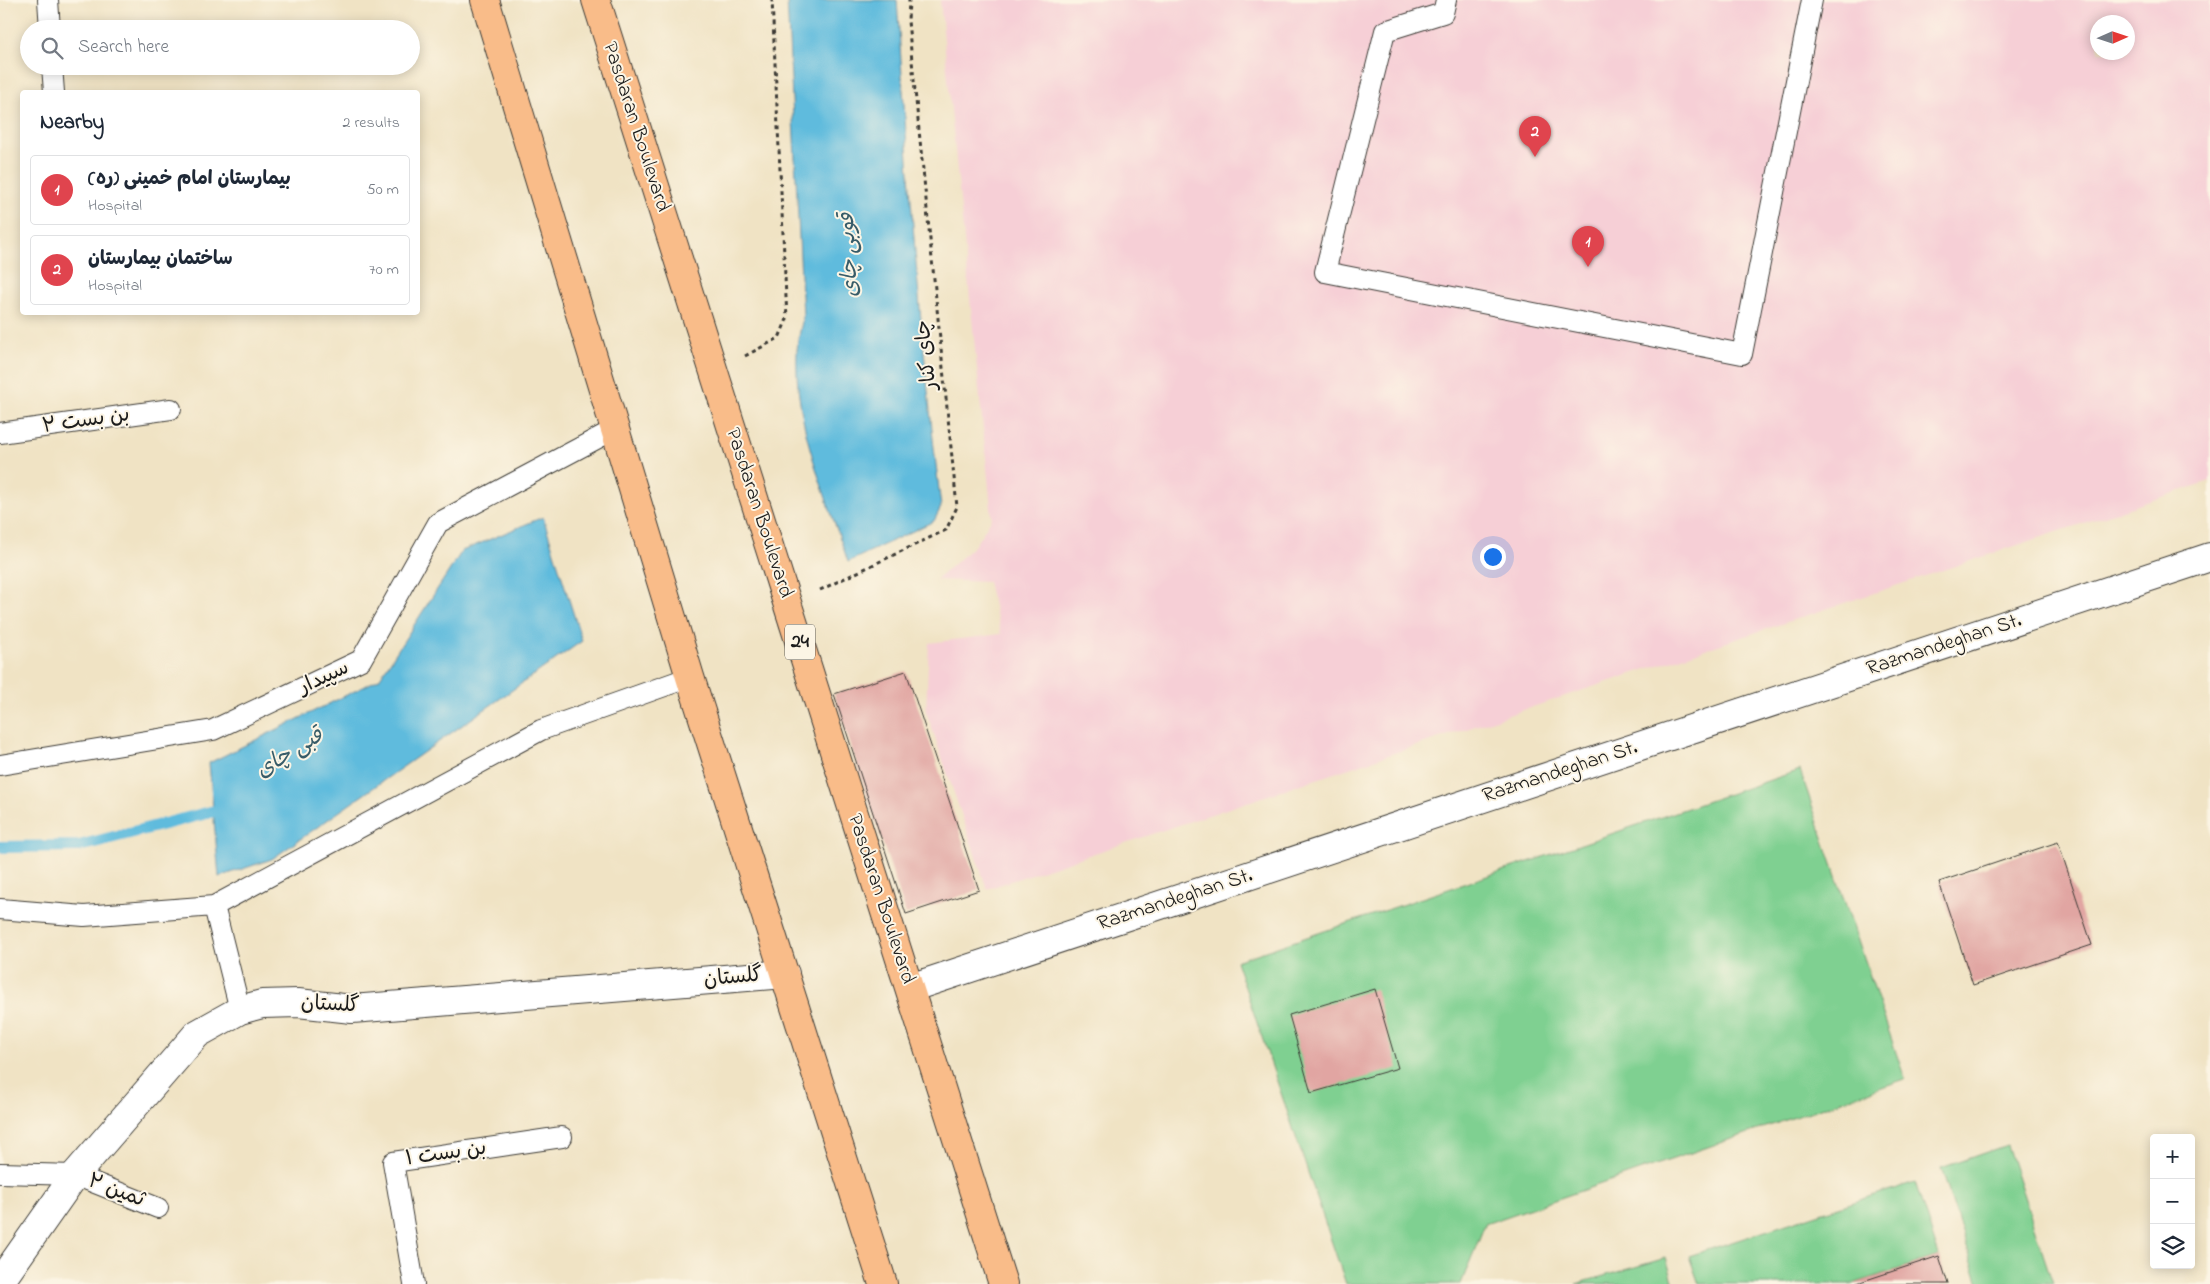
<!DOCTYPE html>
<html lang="en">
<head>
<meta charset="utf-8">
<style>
  :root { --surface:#fff; --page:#f6f6f7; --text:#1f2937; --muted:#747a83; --line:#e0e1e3; --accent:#b5179e }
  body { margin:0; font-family:"Indie Flower","Playpen Sans Arabic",sans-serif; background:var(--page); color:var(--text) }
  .controls { position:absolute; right:15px; bottom:15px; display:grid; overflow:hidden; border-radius:5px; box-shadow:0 2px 12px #0003 }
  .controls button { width:45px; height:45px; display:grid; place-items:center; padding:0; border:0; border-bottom:1px solid var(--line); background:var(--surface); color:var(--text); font:25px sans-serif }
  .compass { position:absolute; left:2090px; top:15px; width:45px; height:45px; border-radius:50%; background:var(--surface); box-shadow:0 2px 12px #0003; rotate:87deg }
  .you { position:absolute; left:1492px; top:556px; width:18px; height:18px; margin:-12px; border:4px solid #fff; border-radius:50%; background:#1a73e8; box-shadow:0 0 0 8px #1a73e833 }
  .badge { display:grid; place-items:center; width:32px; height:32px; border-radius:50%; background:var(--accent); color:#fff; font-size:16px; font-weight:700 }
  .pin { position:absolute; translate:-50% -41px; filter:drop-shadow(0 1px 2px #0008) }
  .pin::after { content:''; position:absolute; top:26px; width:18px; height:15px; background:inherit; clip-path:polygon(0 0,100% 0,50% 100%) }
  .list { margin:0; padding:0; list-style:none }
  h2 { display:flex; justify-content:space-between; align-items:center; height:65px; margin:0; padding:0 20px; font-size:21px }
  h2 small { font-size:16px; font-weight:400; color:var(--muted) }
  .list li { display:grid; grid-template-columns:32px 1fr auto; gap:15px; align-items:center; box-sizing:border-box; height:70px; margin:0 10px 10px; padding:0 10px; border:1px solid var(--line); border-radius:5px }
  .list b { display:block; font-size:19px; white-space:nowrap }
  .list p { margin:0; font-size:16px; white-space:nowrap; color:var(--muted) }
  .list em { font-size:16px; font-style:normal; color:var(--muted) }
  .icon { flex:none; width:28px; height:28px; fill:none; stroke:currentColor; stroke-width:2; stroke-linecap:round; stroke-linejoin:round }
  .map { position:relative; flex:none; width:2210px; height:1284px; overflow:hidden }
  .search { position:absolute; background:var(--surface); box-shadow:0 2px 12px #0003; left:20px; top:20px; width:400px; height:55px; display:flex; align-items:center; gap:12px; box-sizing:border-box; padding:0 18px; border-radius:28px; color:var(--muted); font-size:19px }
  .panel { position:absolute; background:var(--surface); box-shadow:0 2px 12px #0003; left:20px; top:90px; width:400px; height:225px; border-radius:5px }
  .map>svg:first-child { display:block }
  .built { fill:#f6cfd6; fill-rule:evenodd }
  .green { fill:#7fd091; stroke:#4e7656 }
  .water { fill:#5fbbdd; stroke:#3e6c7c }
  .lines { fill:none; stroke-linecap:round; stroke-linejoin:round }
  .stream { stroke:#5fbbdd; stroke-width:12 }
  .building { fill:#e1a5a2 }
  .lane-casing { stroke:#3c3a35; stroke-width:22 }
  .street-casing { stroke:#3c3a35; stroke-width:30 }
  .highway-casing { stroke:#3c3a35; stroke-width:30 }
  .path { stroke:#3c3a35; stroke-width:3; stroke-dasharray:4 4; stroke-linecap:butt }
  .lane { stroke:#fff; stroke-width:20 }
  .street { stroke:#fff; stroke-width:28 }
  .highway { stroke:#f9bc89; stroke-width:28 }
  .labels { text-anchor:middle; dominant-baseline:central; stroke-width:4; stroke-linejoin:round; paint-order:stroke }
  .shield { fill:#fcf5e5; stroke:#5f5d58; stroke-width:1 }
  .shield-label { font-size:20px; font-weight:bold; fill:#1c1c1c }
  .street-label { font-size:21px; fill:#1c1c1c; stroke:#fcf5e5 }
  .water-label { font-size:22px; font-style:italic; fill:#375c69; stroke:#fcf5e5 }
</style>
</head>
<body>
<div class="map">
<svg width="2210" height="1284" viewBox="0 0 2210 1284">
  <rect width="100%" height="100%" fill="#fcf5e5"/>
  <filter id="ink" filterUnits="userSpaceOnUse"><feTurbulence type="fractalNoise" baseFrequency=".02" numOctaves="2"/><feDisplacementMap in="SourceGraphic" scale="10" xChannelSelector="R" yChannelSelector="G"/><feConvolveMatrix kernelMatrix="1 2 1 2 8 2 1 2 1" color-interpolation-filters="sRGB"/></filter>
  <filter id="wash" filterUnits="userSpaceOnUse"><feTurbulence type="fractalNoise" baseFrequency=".0096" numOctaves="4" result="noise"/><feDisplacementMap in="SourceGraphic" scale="20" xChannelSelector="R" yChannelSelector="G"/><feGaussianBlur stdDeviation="1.12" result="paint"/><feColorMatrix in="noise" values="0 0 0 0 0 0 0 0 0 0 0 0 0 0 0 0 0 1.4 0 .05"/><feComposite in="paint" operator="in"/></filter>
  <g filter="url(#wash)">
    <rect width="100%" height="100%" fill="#f0e3c4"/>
    <path class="built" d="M940,0H2210V481L987,889L926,711L929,643L1001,634L988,582L936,580L975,545L992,518ZM2098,22H2128V52H2098Z"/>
    <path class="green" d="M1800,770L1905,1079L1485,1224L1461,1284H1346L1236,961Z
      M2007,1145L2053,1284H1979L1941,1168Z
      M1915,1182L1939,1256L1853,1284H1699L1689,1256Z
      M1666,1258L1674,1284H1576Z"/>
    <path class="water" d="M787,0H897C908,169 920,338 941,507L934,521L848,562C826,494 793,423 797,350C798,339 801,328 803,316Z
      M543,517L582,641L272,859L219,877L209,763L379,679L462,551Z"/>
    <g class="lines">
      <path class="stream" d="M0,847L79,846L230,807"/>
    </g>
    <g id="blocks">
      <path class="building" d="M906,671L979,890L906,914L834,694Z
        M2058,842L2092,945L1973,985L1939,882Z
        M1375,989L1398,1068L1311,1093L1289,1015Z
        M1939,1256L1948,1284H1854Z"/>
    </g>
  </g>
  <g filter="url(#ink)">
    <use href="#blocks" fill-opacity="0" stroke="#3c3a35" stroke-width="1"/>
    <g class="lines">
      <defs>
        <path id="lane" d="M48,0L50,29
          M1446,0L1443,13L1385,31L1325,272L1742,354L1812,0
          M52,66L54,92
          M0,433L171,409
          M0,765L213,730L361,660L438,523L615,429
          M214,906L240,1010
          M0,909L84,916L214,906L541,730L690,677
          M0,1173L75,1175L158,1208
          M414,1284L393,1162L562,1137"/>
        <path id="street" d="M910,988L2210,557
          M0,1282L75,1175L197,1034L240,1010L262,1004L298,1003L352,1009L785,974"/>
        <path id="highway" d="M485,0L690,677L883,1284
          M596,0L1003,1284"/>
      </defs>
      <use href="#lane" class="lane-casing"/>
      <use href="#street" class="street-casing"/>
      <use href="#highway" class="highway-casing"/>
      <path class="path" d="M745,356L779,338L787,319L772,0
        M820,590L946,530L957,507L908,21L909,0"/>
      <use href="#lane" class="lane"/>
      <use href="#street" class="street"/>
      <use href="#highway" class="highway"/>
    </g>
  </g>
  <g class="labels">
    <rect class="shield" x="785" y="624.5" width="30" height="35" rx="4"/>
    <g class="shield-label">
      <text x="800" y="642">24</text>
    </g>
    <g class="street-label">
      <text transform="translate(636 127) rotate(72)">Pasdaran Boulevard</text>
      <text transform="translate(927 355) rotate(-96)">چای کنار</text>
      <text transform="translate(86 421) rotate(-8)">بن بست ۲</text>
      <text transform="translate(759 513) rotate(72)">Pasdaran Boulevard</text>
      <text transform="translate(1944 645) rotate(-18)">Razmandeghan St.</text>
      <text transform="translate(324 678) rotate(-25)">سپیدار</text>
      <text transform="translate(1560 772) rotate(-18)">Razmandeghan St.</text>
      <text transform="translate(881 899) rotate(72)">Pasdaran Boulevard</text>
      <text transform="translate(1175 900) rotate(-18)">Razmandeghan St.</text>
      <text transform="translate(733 978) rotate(-5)">گلستان</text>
      <text transform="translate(330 1005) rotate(3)">گلستان</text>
      <text transform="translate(446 1154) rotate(-8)">بن بست ۱</text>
      <text transform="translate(116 1191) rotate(21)">ثمین ۲</text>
    </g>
    <g class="water-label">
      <text transform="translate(850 255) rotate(-93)">قوبی چای</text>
      <text transform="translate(290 754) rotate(-32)">قبی چای</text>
    </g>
  </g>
</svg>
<div class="controls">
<button>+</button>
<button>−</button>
<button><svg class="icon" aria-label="layers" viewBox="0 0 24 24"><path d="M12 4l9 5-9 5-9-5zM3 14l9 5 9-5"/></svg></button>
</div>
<svg class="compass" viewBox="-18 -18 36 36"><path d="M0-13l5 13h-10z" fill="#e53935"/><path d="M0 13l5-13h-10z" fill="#747a83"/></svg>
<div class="you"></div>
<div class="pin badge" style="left:1588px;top:267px;background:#e0444e">1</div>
<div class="pin badge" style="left:1535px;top:157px;background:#e0444e">2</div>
<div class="search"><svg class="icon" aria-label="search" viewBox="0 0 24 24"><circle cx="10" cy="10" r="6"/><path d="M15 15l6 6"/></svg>Search here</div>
<section class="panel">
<h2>Nearby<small>2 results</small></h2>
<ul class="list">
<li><span class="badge" style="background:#e0444e">1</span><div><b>بیمارستان امام خمینی (ره)</b><p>Hospital</p></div><em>50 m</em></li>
<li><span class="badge" style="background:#e0444e">2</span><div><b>ساختمان بیمارستان</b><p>Hospital</p></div><em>70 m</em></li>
</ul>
</section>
</div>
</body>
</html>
